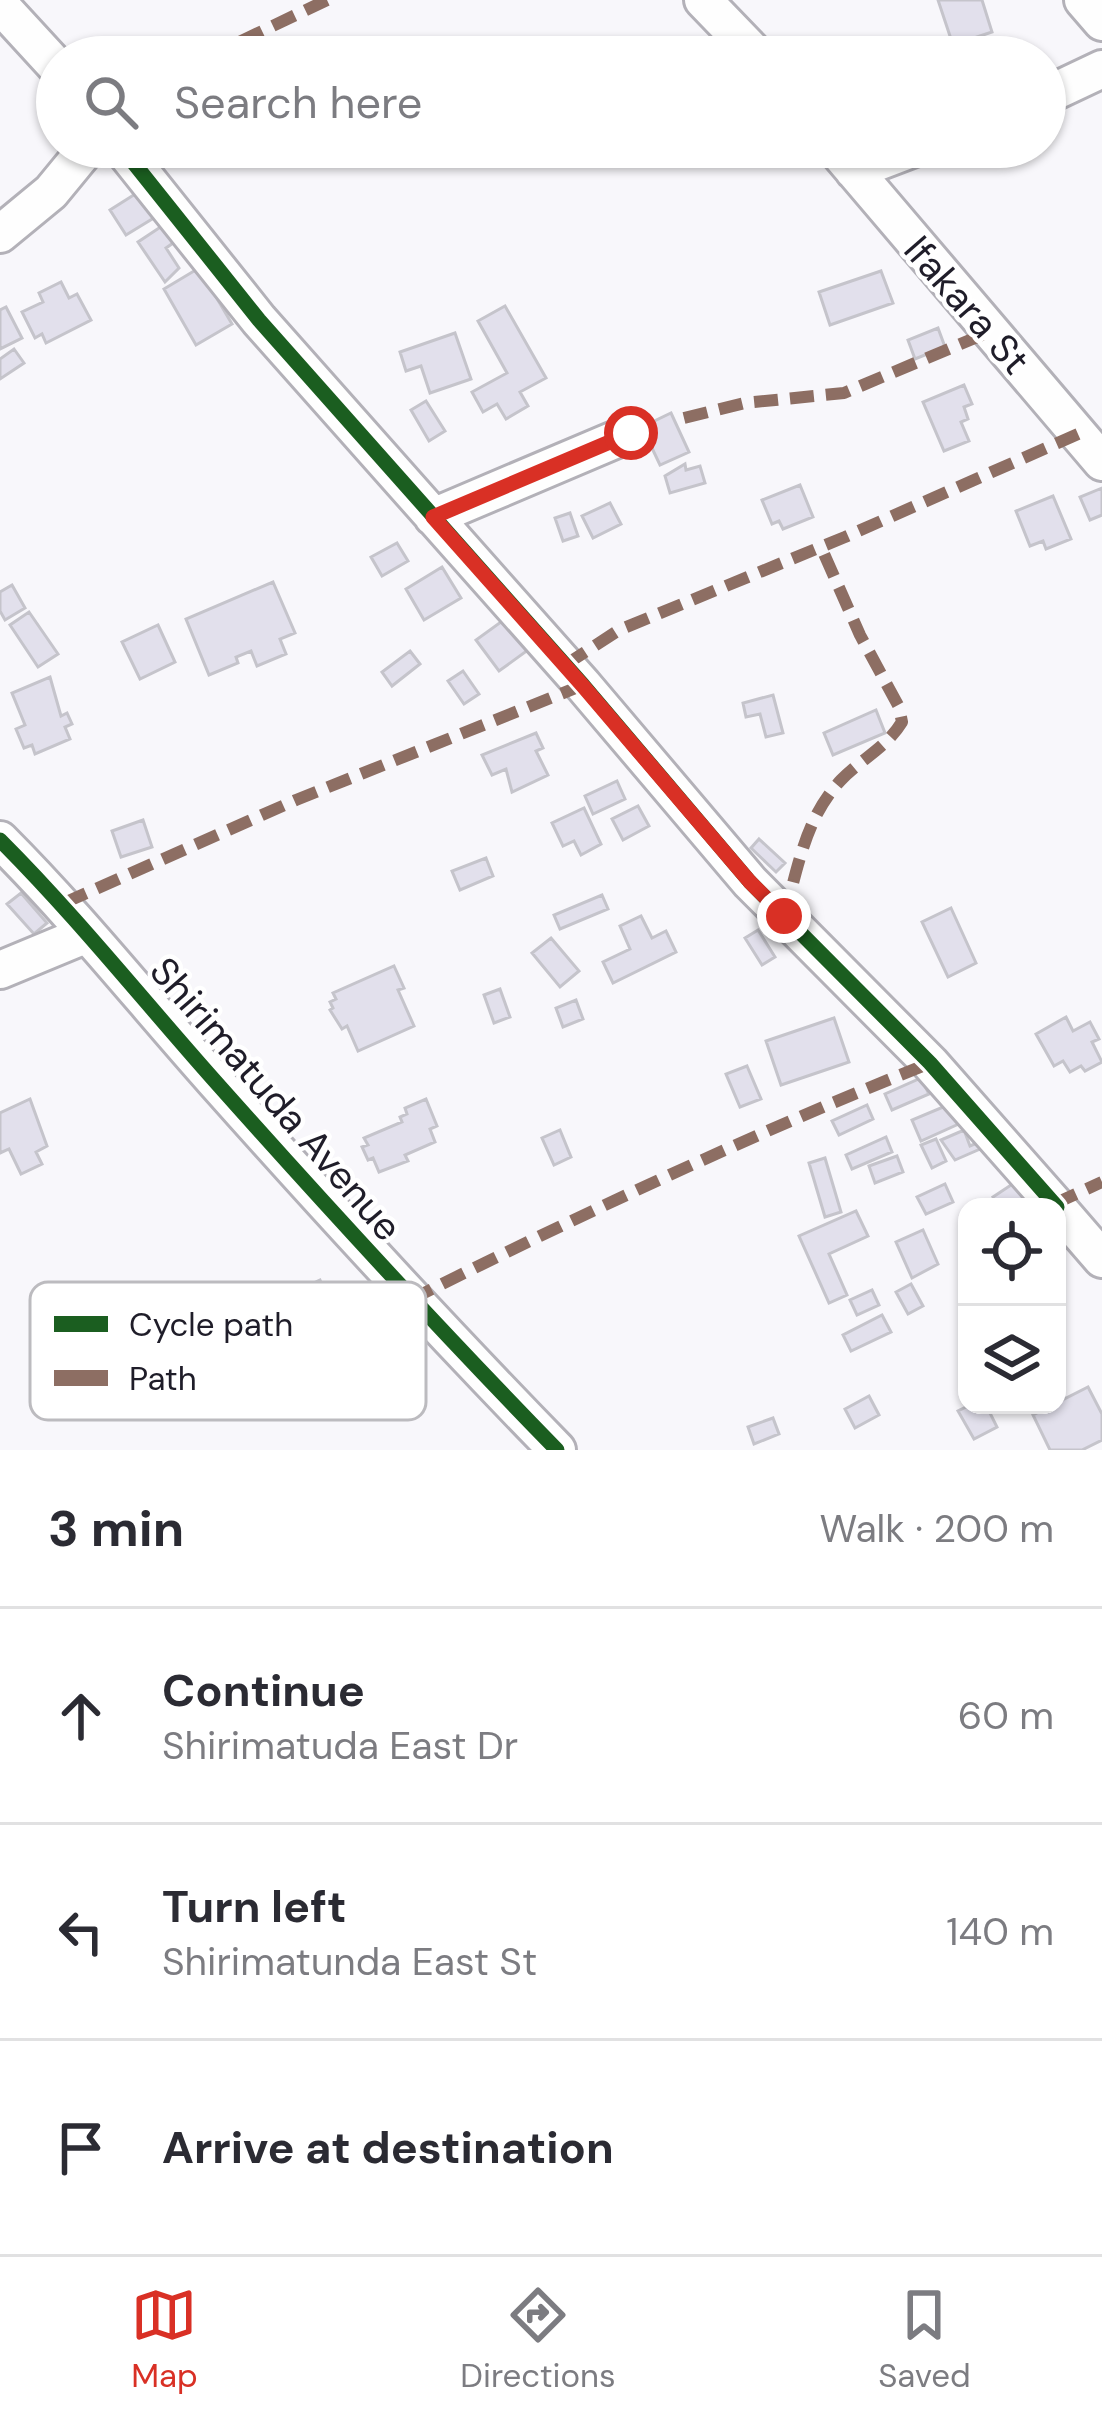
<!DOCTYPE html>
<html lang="en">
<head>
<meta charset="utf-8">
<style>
  :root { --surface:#fff; --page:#f2f2f3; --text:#2b2b33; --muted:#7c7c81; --line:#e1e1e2; --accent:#d93025 }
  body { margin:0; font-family:"DM Sans",sans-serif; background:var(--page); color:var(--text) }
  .controls { position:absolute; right:36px; bottom:36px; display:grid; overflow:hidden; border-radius:24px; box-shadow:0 3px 9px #0004 }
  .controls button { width:108px; height:108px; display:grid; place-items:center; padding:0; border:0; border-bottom:3px solid var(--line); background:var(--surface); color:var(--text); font:60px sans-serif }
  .stop { position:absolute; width:36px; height:36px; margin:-27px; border:9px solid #d93025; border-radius:50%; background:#fff }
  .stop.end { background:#d93025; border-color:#fff; box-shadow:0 3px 12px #0008 }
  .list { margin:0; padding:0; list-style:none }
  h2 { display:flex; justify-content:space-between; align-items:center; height:156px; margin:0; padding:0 48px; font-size:51px }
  h2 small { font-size:39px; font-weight:400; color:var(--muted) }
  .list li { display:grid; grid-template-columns:78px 1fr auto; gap:36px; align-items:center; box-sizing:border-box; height:216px; padding:0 48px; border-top:3px solid var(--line) }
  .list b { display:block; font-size:45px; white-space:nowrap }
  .list p { margin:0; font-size:39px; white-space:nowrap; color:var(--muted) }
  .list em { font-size:39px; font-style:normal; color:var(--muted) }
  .icon { flex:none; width:66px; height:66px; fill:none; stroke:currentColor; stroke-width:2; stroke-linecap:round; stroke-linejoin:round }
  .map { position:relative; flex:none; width:1102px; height:1450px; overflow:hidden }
  .search { position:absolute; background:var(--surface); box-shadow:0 3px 9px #0004; left:36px; right:36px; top:36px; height:132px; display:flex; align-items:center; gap:30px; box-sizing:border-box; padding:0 42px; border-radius:66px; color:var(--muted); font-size:45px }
  .sheet { height:804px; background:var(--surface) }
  nav { display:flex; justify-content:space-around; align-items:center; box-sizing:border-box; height:168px; border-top:3px solid var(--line); background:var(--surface); font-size:33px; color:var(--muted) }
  nav a { display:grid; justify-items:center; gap:6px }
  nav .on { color:var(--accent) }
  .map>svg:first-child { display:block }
  .building { fill:#e2e0ec; stroke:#c5c4cb; stroke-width:3 }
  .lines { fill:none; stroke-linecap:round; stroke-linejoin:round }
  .minor-casing { stroke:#b3b1b8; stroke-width:42 }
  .minor { stroke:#fefefe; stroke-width:36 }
  .quiet { stroke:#8d6e63; stroke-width:12; stroke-dasharray:24 12; stroke-linecap:butt }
  .cycleway-casing { stroke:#fff; stroke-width:22 }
  .cycleway { stroke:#1b5e20; stroke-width:15 }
  .route { stroke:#d93025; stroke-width:15 }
  .labels { text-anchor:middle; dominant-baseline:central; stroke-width:9; stroke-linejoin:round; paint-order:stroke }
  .street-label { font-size:39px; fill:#1f1d29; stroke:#fff }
  .key { fill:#fff; stroke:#bcbbbf; stroke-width:3 }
  .key-label { font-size:33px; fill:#1f1d29 }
</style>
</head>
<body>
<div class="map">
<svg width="1102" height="1450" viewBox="0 0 1102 1450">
  <rect width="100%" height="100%" fill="#f8f7fb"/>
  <path class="building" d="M938,0H982L992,32L953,45Z
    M140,191L157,216L126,235L110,210Z
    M165,224L176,241L166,248L179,268L165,282L138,242Z
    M199,268L232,324L196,345L164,289Z
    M881,271L893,303L830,325L819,292Z
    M61,282L69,298L77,294L91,320L46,343L42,334L35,338L22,312L43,302L39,293Z
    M505,306L546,378L520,392L528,406L506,419L497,404L483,412L472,392L507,373L478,321Z
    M6,307L22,338L0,349V310Z
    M938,328L945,347L915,359L908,340Z
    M455,333L471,379L430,393L421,366L406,371L400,352Z
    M14,349L24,363L0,379V359Z
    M964,385L972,404L964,407L968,419L961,422L969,441L944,451L923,402Z
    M426,401L445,431L429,441L411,410Z
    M671,413L689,452L660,465L642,427Z
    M685,464L686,470L700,466L705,483L670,493L665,476Z
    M800,485L813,517L783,529L779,521L772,524L762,500Z
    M1102,488V515L1090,520L1080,497Z
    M1053,496L1071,539L1046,549L1043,541L1030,546L1016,511Z
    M610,503L621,524L593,538L582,516Z
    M570,513L578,536L563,541L555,518Z
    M397,543L408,561L382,576L371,557Z
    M442,567L461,598L424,620L406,589Z
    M273,582L295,633L280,639L286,654L257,666L251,651L236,657L238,663L209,675L186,619Z
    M12,585L25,608L5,620L0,611V592Z
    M29,612L58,654L38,667L10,625Z
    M505,619L528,650L499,671L476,640Z
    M158,625L175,662L140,679L122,642Z
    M410,651L420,664L392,686L382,672Z
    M463,671L479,694L464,704L448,681Z
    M50,677L61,716L67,713L72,724L65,727L70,739L35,754L32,745L24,748L16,729L25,725L12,693Z
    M773,695L783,733L766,737L760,714L746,717L743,703Z
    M876,710L885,733L833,755L824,733Z
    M536,733L543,748L536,751L548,775L512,792L506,769L492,775L482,755Z
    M617,781L625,799L593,814L585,796Z
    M638,806L649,826L623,840L612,819Z
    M584,808L601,844L581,855L574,841L563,846L552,823Z
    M143,820L152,847L121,857L112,831Z
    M759,839L785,863L776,872L751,848Z
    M486,858L493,876L460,890L452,871Z
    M21,893L47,923L34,934L7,904Z
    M602,895L608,909L560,929L554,915Z
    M951,908L976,963L948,977L922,922Z
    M641,916L652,938L666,931L676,952L613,983L603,962L630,949L620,926Z
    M758,930L775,957L762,965L745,938Z
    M551,938L579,971L560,987L532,953Z
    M394,966L404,988L398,990L414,1026L358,1051L347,1026L342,1029L330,1010L333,1008L330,1002L336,999L333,993Z
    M500,989L510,1017L494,1023L484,995Z
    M576,1000L583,1019L563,1027L556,1008Z
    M1066,1017L1073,1031L1090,1022L1099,1039L1092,1042L1102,1062L1085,1071L1081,1066L1070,1072L1063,1061L1054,1066L1036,1034Z
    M834,1018L849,1062L781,1085L766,1041Z
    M747,1066L761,1099L740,1107L726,1074Z
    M921,1078L929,1094L892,1110L885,1094Z
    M30,1099L47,1146L36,1152L42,1164L21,1174L9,1149L0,1153V1113Z
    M426,1099L437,1126L430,1129L435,1142L405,1155L408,1161L379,1172L373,1158L368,1160L362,1147L368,1145L364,1138L402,1122L400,1117L407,1114L405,1108Z
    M955,1102L963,1122L921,1141L912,1120Z
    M867,1105L873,1119L839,1135L832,1121Z
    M560,1130L571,1157L554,1165L542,1138Z
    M964,1130L970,1146L977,1143L980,1149L955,1160L941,1140Z
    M886,1137L892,1152L852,1169L846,1155Z
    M936,1139L946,1161L932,1168L921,1145Z
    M897,1156L903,1172L875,1183L869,1166Z
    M825,1158L841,1212L825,1217L809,1163Z
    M1017,1181L1032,1205L999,1207L993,1197Z
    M945,1184L953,1202L926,1214L917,1197Z
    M856,1211L868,1236L829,1254L847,1295L829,1303L799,1236Z
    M923,1230L938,1264L912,1278L896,1242Z
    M320,1280L333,1311L302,1325L306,1334L289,1342L271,1303Z
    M911,1284L923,1306L908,1314L896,1292Z
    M872,1290L879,1305L857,1315L850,1300Z
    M882,1315L891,1332L851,1351L843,1335Z
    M1088,1387L1102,1414V1440L1082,1450H1050L1033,1415Z
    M869,1396L879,1415L855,1428L845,1409Z
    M970,1405H986L997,1427L974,1439L958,1411Z
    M773,1418L779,1434L754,1444L748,1427Z"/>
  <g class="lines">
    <defs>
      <path id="minor" d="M703,0L758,57
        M1083,0L1102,22
        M0,5L57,67
        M1045,96L1102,69
        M121,147L259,320L583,685L750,882L930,1063L1057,1207
        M834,147L1102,462
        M854,171L917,147
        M0,234L51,192L88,147
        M433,517L631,433
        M0,840C76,916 142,999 214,1080C326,1206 439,1329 557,1450
        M0,970L87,934
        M1057,1207L1102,1259"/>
    </defs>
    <use href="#minor" class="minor-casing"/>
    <use href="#minor" class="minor"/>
    <path class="quiet" d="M208,57L327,0
      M684,418L745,403L844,393L989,332
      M565,665L619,630L845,537L1078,434
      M64,903L296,800L583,685
      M784,917C798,868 805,818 841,780C861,759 886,748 902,722L899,707L860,635L821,547
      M1054,1204L1102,1182
      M410,1300C582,1214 752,1134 930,1063"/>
    <defs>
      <path id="cycleway" d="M121,147L259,320L583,685L750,882L930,1063L1057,1207
        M0,840C76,916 142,999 214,1080C326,1206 439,1329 557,1450"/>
    </defs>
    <use href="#cycleway" class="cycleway-casing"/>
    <use href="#cycleway" class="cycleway"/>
  </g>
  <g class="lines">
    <path class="route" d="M631,433L433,517L583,686L750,882L784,916"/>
  </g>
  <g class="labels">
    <g class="street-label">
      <text transform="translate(967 305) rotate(49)">Ifakara St</text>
      <text transform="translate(276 1099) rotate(49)">Shirimatuda Avenue</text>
    </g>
  </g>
  <rect x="30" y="1282" width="396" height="138" rx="18" class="key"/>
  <rect x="54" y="1316" width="54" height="16" fill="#1b5e20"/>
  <rect x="54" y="1370" width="54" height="16" fill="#8d6e63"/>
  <g class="key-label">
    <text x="129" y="1336">Cycle path</text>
    <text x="129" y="1390">Path</text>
  </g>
</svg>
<div class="controls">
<button><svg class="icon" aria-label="locate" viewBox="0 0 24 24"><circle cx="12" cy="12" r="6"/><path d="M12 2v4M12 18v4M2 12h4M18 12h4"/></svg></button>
<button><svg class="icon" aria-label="layers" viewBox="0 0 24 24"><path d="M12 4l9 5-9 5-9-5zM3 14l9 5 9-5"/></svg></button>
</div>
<div class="stop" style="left:631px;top:433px"></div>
<div class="stop end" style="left:784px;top:916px"></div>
<div class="search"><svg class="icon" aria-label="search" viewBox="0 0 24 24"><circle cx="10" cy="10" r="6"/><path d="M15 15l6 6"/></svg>Search here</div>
</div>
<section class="sheet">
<h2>3 min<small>Walk · 200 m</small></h2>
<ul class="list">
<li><svg class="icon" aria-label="ahead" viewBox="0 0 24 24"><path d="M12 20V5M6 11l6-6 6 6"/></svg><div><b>Continue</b><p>Shirimatuda East Dr</p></div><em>60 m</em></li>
<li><svg class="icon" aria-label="left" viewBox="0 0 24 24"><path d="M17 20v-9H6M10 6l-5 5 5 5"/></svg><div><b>Turn left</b><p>Shirimatunda East St</p></div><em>140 m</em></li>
<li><svg class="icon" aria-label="arrive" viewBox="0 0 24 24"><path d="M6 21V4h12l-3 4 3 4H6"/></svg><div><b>Arrive at destination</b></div></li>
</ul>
</section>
<nav>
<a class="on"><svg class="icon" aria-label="map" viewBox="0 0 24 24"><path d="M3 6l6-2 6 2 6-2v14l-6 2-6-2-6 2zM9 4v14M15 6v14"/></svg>Map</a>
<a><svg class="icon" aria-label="directions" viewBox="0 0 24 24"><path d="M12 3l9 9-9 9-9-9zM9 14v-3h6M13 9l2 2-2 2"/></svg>Directions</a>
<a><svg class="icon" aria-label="saved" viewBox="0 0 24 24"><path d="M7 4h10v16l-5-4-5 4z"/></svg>Saved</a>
</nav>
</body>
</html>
